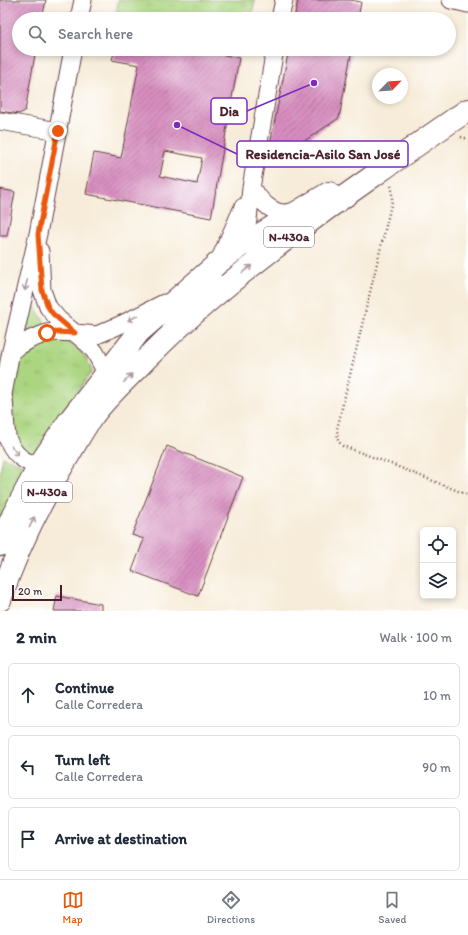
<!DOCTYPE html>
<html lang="en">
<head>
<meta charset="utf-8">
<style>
  :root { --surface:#fff; --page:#f2f2f3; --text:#1f2937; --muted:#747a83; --line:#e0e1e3; --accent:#ea580c }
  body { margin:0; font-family:Itim,sans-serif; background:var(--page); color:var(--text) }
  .controls { position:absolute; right:12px; bottom:12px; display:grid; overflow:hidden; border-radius:6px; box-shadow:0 2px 6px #0003 }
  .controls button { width:36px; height:36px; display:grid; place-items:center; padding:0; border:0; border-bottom:1px solid var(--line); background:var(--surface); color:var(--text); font:20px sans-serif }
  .compass { position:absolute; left:372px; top:68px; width:36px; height:36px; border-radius:50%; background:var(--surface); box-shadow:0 2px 6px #0003; rotate:65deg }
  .scale { position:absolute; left:12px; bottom:10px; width:50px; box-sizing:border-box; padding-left:4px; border:2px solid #4a1f2b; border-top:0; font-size:11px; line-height:14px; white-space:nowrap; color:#4a1f2b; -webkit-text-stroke:3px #fff; paint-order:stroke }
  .stop { position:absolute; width:12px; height:12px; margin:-9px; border:3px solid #ea580c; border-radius:50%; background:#fff }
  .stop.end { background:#ea580c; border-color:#fff; box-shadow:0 1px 4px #0008 }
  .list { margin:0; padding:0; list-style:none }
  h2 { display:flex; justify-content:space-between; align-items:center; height:52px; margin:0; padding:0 16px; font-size:17px }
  h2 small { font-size:13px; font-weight:400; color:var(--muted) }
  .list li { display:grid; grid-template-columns:26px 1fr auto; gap:12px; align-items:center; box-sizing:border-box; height:64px; margin:0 8px 8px; padding:0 8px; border:1px solid var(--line); border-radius:6px }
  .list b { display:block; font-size:15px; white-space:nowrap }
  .list p { margin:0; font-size:13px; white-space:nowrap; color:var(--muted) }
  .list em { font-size:13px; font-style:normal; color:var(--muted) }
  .icon { flex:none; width:22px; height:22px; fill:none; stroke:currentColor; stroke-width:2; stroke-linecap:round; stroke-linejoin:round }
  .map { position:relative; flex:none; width:468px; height:611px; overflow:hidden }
  .search { position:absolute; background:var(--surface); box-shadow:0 2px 6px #0003; left:12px; right:12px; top:12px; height:44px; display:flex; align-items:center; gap:10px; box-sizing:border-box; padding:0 14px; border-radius:22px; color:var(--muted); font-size:15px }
  .sheet { height:268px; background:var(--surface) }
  nav { display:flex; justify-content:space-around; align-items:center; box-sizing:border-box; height:56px; border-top:1px solid var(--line); background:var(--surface); font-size:11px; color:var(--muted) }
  nav a { display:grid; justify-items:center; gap:2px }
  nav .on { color:var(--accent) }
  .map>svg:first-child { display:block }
  .park { fill:url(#park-tufts); stroke:#7a7a56 }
  .building { fill:url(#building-hatch); fill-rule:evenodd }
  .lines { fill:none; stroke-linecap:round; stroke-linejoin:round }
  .minor-casing { stroke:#643e45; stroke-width:19 }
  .major-casing { stroke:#643e45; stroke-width:24 }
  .path { stroke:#643e45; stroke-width:2.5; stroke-dasharray:1 3; stroke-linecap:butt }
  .minor { stroke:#fff; stroke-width:17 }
  .major { stroke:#fff; stroke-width:22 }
  .oneway { stroke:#ae9aa0 }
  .route { stroke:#ea580c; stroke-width:5 }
  .labels { text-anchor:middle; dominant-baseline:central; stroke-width:3.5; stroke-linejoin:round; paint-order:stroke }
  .shield { fill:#fff; stroke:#80626b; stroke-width:1 }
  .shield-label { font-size:12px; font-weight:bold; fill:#4a1f2b }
  .leader { fill:none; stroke:#7b2cbf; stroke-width:1.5 }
  .callout-dot { fill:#7b2cbf; stroke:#fff; stroke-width:1.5 }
  .callout { fill:#fff; stroke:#7b2cbf; stroke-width:1.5 }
  .callout-label { font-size:14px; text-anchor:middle; font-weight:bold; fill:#4a1f2b }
</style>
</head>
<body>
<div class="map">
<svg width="468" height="611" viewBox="0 0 468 611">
  <defs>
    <pattern id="park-tufts" width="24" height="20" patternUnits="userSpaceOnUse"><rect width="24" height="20" fill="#abd580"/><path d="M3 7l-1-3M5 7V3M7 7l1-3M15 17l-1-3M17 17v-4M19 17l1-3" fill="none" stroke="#95b66f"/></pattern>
    <pattern id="building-hatch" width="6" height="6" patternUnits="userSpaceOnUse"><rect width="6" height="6" fill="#d78ebf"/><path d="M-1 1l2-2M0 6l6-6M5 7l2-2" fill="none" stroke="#b0739b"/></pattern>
  </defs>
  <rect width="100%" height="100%" fill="#fff"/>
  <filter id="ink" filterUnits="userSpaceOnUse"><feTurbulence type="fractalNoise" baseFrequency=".025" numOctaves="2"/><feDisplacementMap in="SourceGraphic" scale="8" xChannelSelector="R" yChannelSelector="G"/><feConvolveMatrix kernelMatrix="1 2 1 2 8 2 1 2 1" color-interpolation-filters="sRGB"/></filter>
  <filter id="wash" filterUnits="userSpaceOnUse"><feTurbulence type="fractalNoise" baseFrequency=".012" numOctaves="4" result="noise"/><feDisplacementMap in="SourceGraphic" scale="16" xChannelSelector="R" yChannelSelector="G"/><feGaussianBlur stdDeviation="0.9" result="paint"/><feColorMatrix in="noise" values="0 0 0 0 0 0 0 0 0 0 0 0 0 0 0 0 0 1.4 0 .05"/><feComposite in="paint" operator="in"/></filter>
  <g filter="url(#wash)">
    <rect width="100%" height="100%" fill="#f7ecd9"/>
    <path class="park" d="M118,0H255L251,19H123L116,17Z
      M32,302L47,326L24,336Z
      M64,340C80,349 85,354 92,371L32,457C27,452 19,447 17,441C12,428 12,377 17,364C19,361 22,356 24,354C34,342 50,341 64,340Z
      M3,457L28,467L0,529V472Z"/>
    <g id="blocks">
      <path class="building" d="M0,0H46L42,19H19V49H36L25,111L19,114L0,111Z
        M298,0H350L361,2L358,19H294Z
        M115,49H196L239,58L211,218L86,194L94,153L121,158L139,65L112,60ZM165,151L202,158L197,184L160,176Z
        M289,49H352L339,118L280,157L268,155Z
        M0,189L15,192L7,236H0Z
        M167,446L243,477L198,596L132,571L144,539L132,535Z
        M57,596L101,604V611H54Z"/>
    </g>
  </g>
  <g filter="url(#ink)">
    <use href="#blocks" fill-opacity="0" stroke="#643e45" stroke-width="1"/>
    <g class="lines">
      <defs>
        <path id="minor" d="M451,0L468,4
          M79,19L83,0
          M280,19L284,0
          M0,121L58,131
          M251,188C259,198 269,212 283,213C287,213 292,212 296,211
          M40,251L42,290L48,307L58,319L75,333L97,335L122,324L164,303
          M236,253L244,235L248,220L251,188L275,49
          M218,263L243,207
          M171,329L182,310L214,281
          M11,351L31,339L47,333L55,332L75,333L88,344L95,352L103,367L106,374L102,384
          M4,399C5,409 5,430 8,440C15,457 32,471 50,460
          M0,411L11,351L38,234L73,49"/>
        <path id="major" d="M0,545L13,515L40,464L69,421L139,332L218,263L239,247L329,193
          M0,600C17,548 41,500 70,453C77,441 84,428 92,417C107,396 128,378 146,359C202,302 264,255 328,208C375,175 420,142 468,110"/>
      </defs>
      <use href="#minor" class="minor-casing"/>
      <use href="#major" class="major-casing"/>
      <path class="path" d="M461,137L465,138L468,137
        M391,186L392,189V201L337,429L338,441L343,446L391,464L468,495"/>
      <use href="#minor" class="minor"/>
      <use href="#major" class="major"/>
    </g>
    <defs><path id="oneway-shaft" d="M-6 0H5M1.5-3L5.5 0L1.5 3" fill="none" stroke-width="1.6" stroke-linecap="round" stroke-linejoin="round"/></defs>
    <g class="oneway">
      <use href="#oneway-shaft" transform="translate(247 269) rotate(-38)"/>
      <use href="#oneway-shaft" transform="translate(26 285) rotate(103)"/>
      <use href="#oneway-shaft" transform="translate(133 318) rotate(153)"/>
      <use href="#oneway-shaft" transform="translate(128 378) rotate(-46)"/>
      <use href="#oneway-shaft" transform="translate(15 451) rotate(55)"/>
      <use href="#oneway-shaft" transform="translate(32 522) rotate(-65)"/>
    </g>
  </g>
  <g class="lines" filter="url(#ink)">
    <path class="route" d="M47,333L55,332L75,333L53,314L48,307L42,290L38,234L58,131"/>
  </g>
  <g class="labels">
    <g class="shield">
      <rect x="264" y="227" width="50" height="20" rx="3"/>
      <rect x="22" y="482" width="50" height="20" rx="3"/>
    </g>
    <g class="shield-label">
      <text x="289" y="237">N-430a</text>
      <text x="47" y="492">N-430a</text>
    </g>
  </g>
  <path class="leader" d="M314 83L247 111M177 125L237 154"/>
  <g class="callout-dot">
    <circle cx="314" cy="83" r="4"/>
    <circle cx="177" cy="125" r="4"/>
  </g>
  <g class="callout">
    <rect x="211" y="98" width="36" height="26" rx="4"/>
    <rect x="237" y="141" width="171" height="26" rx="4"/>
  </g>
  <g class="callout-label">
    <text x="229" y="116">Dia</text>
    <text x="323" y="159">Residencia-Asilo San José</text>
  </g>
</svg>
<div class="controls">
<button><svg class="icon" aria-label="locate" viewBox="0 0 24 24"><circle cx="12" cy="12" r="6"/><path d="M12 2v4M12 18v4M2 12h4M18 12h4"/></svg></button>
<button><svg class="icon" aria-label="layers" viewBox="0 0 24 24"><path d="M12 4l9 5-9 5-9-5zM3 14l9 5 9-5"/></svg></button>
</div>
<svg class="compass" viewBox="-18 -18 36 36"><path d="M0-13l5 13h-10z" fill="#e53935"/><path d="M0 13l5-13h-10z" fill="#747a83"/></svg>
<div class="scale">20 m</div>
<div class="stop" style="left:47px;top:333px"></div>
<div class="stop end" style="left:58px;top:131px"></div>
<div class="search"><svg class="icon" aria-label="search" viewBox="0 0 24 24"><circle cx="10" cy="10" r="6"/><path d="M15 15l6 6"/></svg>Search here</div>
</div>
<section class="sheet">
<h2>2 min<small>Walk · 100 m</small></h2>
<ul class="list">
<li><svg class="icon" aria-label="ahead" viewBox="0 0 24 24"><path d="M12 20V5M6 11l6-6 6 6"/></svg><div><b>Continue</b><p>Calle Corredera</p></div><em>10 m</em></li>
<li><svg class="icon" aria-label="left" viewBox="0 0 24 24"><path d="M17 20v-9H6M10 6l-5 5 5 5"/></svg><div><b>Turn left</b><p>Calle Corredera</p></div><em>90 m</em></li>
<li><svg class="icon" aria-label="arrive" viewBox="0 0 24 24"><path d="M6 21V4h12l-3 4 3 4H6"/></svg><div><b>Arrive at destination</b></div></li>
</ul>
</section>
<nav>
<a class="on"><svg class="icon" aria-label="map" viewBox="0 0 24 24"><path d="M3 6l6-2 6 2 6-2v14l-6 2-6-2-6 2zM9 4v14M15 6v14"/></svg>Map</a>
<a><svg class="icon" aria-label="directions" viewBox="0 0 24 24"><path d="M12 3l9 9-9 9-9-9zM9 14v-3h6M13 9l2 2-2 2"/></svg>Directions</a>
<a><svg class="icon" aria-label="saved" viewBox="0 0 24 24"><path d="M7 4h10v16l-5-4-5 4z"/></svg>Saved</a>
</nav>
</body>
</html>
